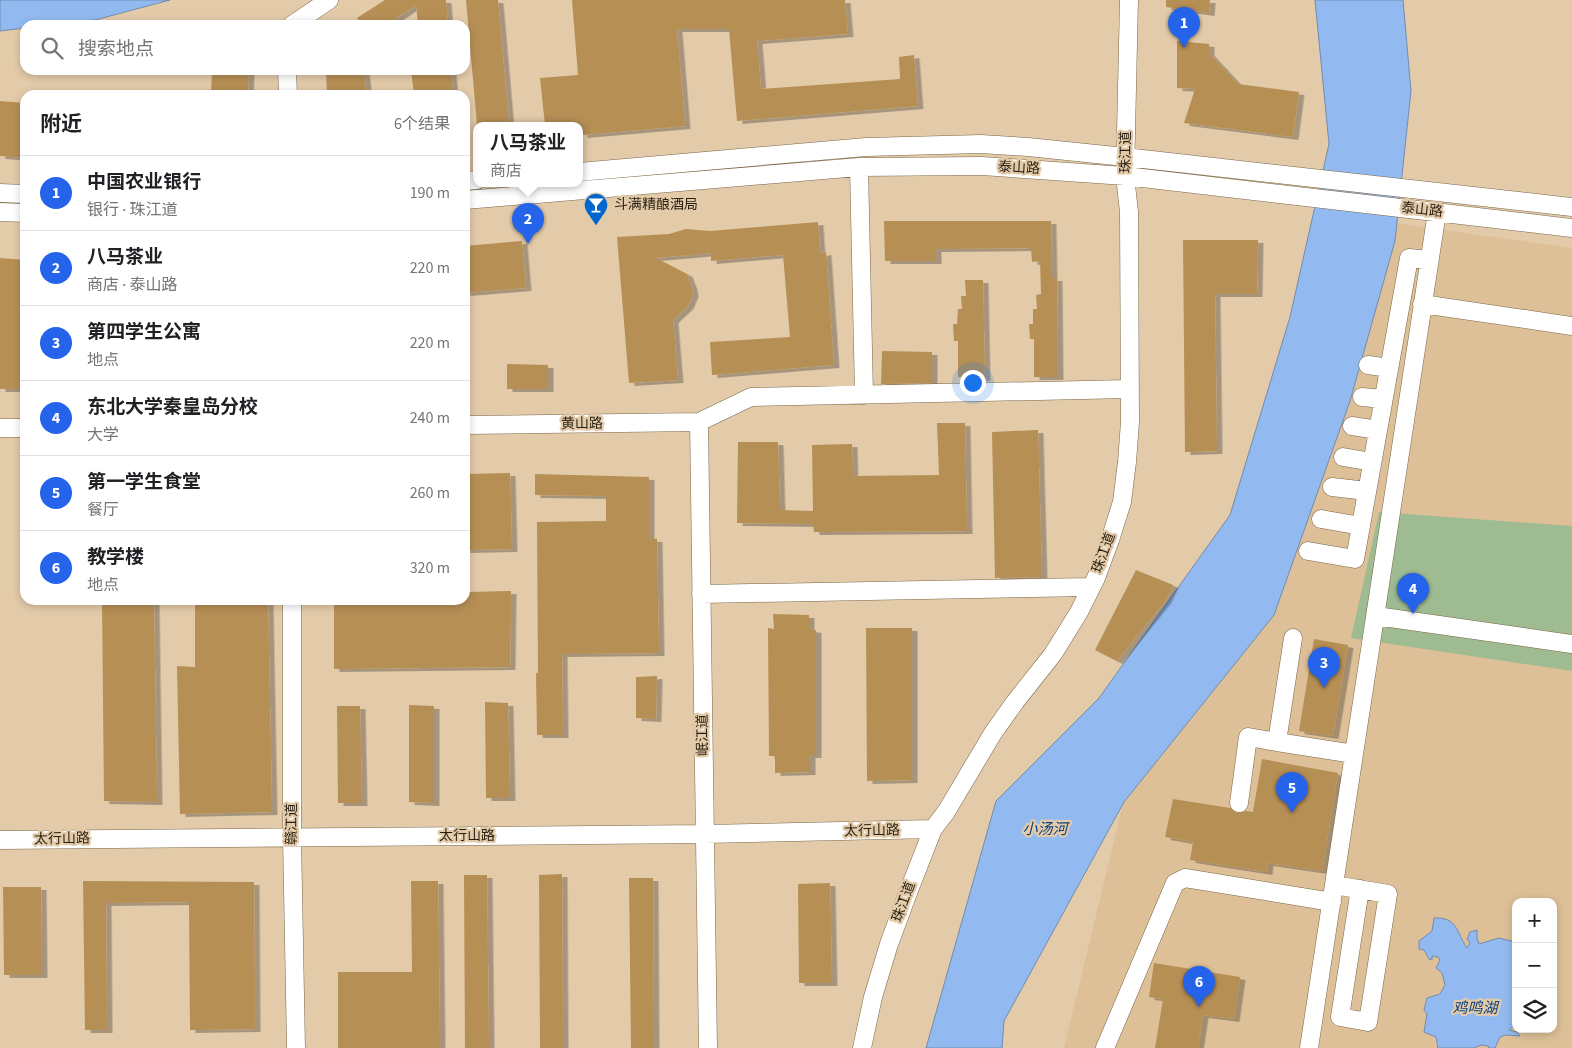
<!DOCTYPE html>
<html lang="zh">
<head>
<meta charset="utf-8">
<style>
  :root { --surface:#fff; --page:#f6f6f6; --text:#202124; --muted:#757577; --line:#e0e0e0; --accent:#2563eb }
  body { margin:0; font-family:"Source Sans 3","Noto Sans SC",sans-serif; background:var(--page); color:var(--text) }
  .controls { position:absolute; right:15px; bottom:15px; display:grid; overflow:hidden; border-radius:10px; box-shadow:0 2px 8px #0003 }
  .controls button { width:45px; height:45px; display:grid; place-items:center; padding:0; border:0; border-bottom:1px solid var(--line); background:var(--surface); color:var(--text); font:25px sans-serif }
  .you { position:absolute; left:972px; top:382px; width:18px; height:18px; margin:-12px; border:4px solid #fff; border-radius:50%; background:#1a73e8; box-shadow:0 0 0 8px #1a73e833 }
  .badge { display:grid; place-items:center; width:32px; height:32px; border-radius:50%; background:var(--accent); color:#fff; font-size:16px; font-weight:700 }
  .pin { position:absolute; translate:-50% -41px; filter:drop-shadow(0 1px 2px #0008) }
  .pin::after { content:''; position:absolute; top:26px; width:18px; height:15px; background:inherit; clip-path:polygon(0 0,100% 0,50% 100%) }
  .popup { position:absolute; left:473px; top:122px; width:110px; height:65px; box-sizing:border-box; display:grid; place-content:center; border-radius:10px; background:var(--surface); filter:drop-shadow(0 1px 4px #0005); font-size:16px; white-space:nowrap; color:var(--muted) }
  .popup b { font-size:19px; color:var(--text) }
  .popup::after { content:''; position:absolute; left:50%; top:100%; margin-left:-10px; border:10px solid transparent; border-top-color:var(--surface) }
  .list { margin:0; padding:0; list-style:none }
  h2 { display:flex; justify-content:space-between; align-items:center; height:65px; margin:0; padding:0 20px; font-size:21px }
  h2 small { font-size:16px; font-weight:400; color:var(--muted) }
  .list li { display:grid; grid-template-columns:32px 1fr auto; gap:15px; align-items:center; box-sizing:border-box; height:75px; padding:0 20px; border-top:1px solid var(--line) }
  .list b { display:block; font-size:19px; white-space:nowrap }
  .list p { margin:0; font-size:16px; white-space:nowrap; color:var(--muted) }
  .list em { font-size:16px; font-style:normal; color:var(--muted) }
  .icon { flex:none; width:28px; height:28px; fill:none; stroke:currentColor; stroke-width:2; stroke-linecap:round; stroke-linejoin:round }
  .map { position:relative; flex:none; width:1572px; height:1048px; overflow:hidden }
  .search { position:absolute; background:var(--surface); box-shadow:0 2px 8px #0003; left:20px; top:20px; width:450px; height:55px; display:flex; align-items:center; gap:12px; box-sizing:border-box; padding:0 18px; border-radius:15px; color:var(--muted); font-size:19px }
  .panel { position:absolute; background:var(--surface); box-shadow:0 2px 8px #0003; left:20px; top:90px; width:450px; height:515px; border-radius:15px }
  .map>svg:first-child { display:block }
  .built { fill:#ddc097; fill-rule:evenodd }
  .green { fill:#9ebb92 }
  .water { fill:#92baf0; stroke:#728bad }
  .building { fill:#b68f55; filter:url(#shadow) }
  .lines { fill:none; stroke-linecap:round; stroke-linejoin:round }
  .minor-casing { stroke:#7b6647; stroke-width:19 }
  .minor { stroke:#fff; stroke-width:18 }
  .labels { text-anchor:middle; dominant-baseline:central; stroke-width:4.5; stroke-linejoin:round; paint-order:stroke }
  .street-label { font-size:14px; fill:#271e11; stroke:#e3cba9 }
  .poi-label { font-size:14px; fill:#271e11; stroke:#e3cba9; text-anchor:start }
  .water-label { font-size:15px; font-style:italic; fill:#0c407f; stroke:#e3cba9 }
</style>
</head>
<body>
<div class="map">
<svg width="1572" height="1048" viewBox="0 0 1572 1048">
  <defs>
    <filter id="shadow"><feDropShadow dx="5.5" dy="3" stdDeviation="0" flood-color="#0004"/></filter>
  </defs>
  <rect width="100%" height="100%" fill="#e3cba9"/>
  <path class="built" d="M1389,222L1572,248V1048H1064L1124,799ZM1516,902H1553V1029H1516Z"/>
  <path class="green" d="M1379,512L1572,526V671L1351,638Z"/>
  <path class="water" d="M0,0H170L95,20L52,25H25V28L0,31Z
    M1315,0H1403L1411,91L1395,241L1350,401L1274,615L1124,802L1004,1021L1002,1048H926L996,801L1099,698L1230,515L1290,317L1329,144Z
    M1434,918C1458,917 1456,932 1467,948L1470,943L1467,939L1470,932L1477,930V938L1479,944L1499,938L1511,941L1516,939V999L1513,1001L1516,1010V1016L1514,1018L1516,1024L1509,1030L1517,1032L1520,1036L1506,1035L1500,1037L1495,1048H1489L1488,1046L1482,1045L1473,1048H1438L1436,1037L1424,1032L1427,1014L1424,1010L1427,998L1440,994L1445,985L1442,973L1436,968L1440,960L1438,957L1432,956V960L1429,959L1424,950L1419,949V941L1432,931Z"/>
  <path class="building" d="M385,0H446L448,25H418L416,5L386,25H362L357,18Z
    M466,0H498L509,125H477Z
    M572,0H845L848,34L757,41L761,89L900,79L899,57L914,55L918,106L737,121L729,29H677L685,126L582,135L581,125H545L540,78L578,75Z
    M1166,0H1210L1209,13L1166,7Z
    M1177,41L1209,44V53L1238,84L1299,92L1293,137L1184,123L1195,89L1177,88Z
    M212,70H249L248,95H211Z
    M326,70H364L367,95H327Z
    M411,70H451L453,95H414Z
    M0,101L25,103V158L0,156Z
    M884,221H1051L1052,278H1057L1058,377H1034V339H1030L1029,324H1033V309H1037L1036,295L1041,294L1040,261L1032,262L1031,248L936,249V261H885Z
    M818,222L820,253L826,252L834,365L712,375L710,342L790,337L783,255L711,261V253L656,258L687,274L692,287L693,294L688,306L673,320L678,380L629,383L617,237L669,234L686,229L710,231Z
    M1183,240H1258L1257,294H1215L1217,451L1185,452Z
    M522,241L526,288L465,293V246Z
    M0,258L25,260V389H0Z
    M965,280H983L985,378L958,377V341H954L953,324H957L958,309H962L961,296H966Z
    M882,351L932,352V383L881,384Z
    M507,364L548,365V389H507Z
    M937,423H965L967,531L814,532L813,524L737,523L738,442H778L780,510L813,511L812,445L852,444L853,476L939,475Z
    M1038,430L1042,577L995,578L992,432Z
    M510,473L512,549L465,550V474Z
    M535,474L649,477V539H657L659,653L562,654L563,735H537L536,673H538L537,522L606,521V496L535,495Z
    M1136,570L1173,585L1166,600L1117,661L1095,650Z
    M511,591L510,667L334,669V600H465V592Z
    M102,600H154L157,802L104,801Z
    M195,600H268L272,812L180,814L177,666L195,667Z
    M773,614L809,615V629L816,630V755H810V772L775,773V756H769L768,628L774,629Z
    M866,628H912V780L867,781Z
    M1314,639L1348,645L1333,736L1299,731Z
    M657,676L656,719L636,718V677Z
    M485,702L508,703L510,798H486Z
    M409,705L434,706V803L409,802Z
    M337,706H360L362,803H338Z
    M1262,759L1338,773L1322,871L1268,863L1267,872L1190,860L1193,842L1165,837L1173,799L1230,808L1237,813L1246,811L1253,812Z
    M562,874L563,1048H540L539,875Z
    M464,875H487L489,1048H465Z
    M629,878H653L654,1048H631Z
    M83,881L254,882L255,1029L190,1030L189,902L106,903L107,1030H85Z
    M411,881H438L440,1048H338V972H412Z
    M830,883L832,983H799L798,884Z
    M3,887H41L42,975H4Z
    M1154,963L1240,977L1234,1019L1203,1015L1198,1048H1155L1163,999L1149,997Z"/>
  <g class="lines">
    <defs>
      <path id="minor" d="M292,25L329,0
        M287,70L288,95
        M859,167L864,395
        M579,172L866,147L981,144L1028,147L1125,157L1572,207
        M465,181L477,180
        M0,193L25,194
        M465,200L859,167L982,166L1125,176L1572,228
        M0,212L25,213
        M1422,304L1572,326
        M1368,365L1389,368
        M1362,397L1383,399
        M699,422L708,1048
        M465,425L699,422L751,397L1129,389
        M1352,426L1378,430
        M0,428H25
        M1343,457L1372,462
        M1332,487L1367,491
        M1321,519L1361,526
        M1308,551L1355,559L1409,258L1429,260
        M701,594L1091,587
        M292,600V837L296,1048
        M1376,616L1572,644
        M1293,638L1277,742L1354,754
        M1239,803L1248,737L1277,742
        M0,840L705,834L933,829
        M1334,885L1388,894L1368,1022L1340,1017L1360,889
        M862,1048L873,997L889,944L909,890L933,829L946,812L993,733L1015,702L1053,654L1079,612L1096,578L1110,540L1122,502L1127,462L1130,422L1129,212L1125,176L1129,0
        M1105,1048L1175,883L1185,878L1332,902
        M1309,1048L1437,212"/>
    </defs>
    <use href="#minor" class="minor-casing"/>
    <use href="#minor" class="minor"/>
  </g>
  <defs>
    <symbol id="bar-pin" viewBox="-11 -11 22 30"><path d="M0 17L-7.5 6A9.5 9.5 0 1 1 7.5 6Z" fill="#0166ce" stroke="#e3cba9"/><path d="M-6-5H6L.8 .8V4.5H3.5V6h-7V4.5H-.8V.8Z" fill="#fff"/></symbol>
  </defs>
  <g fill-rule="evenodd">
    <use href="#bar-pin" x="582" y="191" width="28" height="38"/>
  </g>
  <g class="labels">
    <g class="street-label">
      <text transform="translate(1126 152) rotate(-90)">珠江道</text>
      <text transform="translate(1019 168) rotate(3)">泰山路</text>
      <text transform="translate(1422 210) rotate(6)">泰山路</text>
      <text transform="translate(582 424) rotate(-1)">黄山路</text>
      <text transform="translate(1104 553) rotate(-70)">珠江道</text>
      <text transform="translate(703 735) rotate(-91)">岷江道</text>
      <text transform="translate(292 824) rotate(-90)">赣江道</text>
      <text transform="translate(872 831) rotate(-1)">太行山路</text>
      <text x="467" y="836">太行山路</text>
      <text transform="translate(62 839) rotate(-1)">太行山路</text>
      <text transform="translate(904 902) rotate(-70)">珠江道</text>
    </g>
    <g class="poi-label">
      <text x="614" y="205">斗满精酿酒局</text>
    </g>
    <g class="water-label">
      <text x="1045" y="829">小汤河</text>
      <text x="1475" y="1008">鸡鸣湖</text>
    </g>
  </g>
</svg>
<div class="controls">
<button>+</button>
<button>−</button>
<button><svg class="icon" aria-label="layers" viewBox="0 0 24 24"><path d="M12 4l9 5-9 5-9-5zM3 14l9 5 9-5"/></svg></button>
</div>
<div class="you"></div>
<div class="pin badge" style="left:1184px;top:48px">1</div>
<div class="pin badge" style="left:528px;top:244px">2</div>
<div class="popup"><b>八马茶业</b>商店</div>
<div class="pin badge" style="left:1324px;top:688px">3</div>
<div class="pin badge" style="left:1413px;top:614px">4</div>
<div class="pin badge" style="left:1292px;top:813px">5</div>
<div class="pin badge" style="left:1199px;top:1007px">6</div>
<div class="search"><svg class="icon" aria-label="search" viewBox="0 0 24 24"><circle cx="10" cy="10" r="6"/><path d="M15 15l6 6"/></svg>搜索地点</div>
<section class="panel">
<h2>附近<small>6个结果</small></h2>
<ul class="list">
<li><span class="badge">1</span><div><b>中国农业银行</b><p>银行 · 珠江道</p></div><em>190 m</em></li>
<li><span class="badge">2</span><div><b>八马茶业</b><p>商店 · 泰山路</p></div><em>220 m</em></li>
<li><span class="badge">3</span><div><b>第四学生公寓</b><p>地点</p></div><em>220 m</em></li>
<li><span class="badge">4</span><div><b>东北大学秦皇岛分校</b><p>大学</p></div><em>240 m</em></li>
<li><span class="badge">5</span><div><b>第一学生食堂</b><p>餐厅</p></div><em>260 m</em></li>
<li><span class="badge">6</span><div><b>教学楼</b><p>地点</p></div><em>320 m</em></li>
</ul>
</section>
</div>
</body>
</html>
